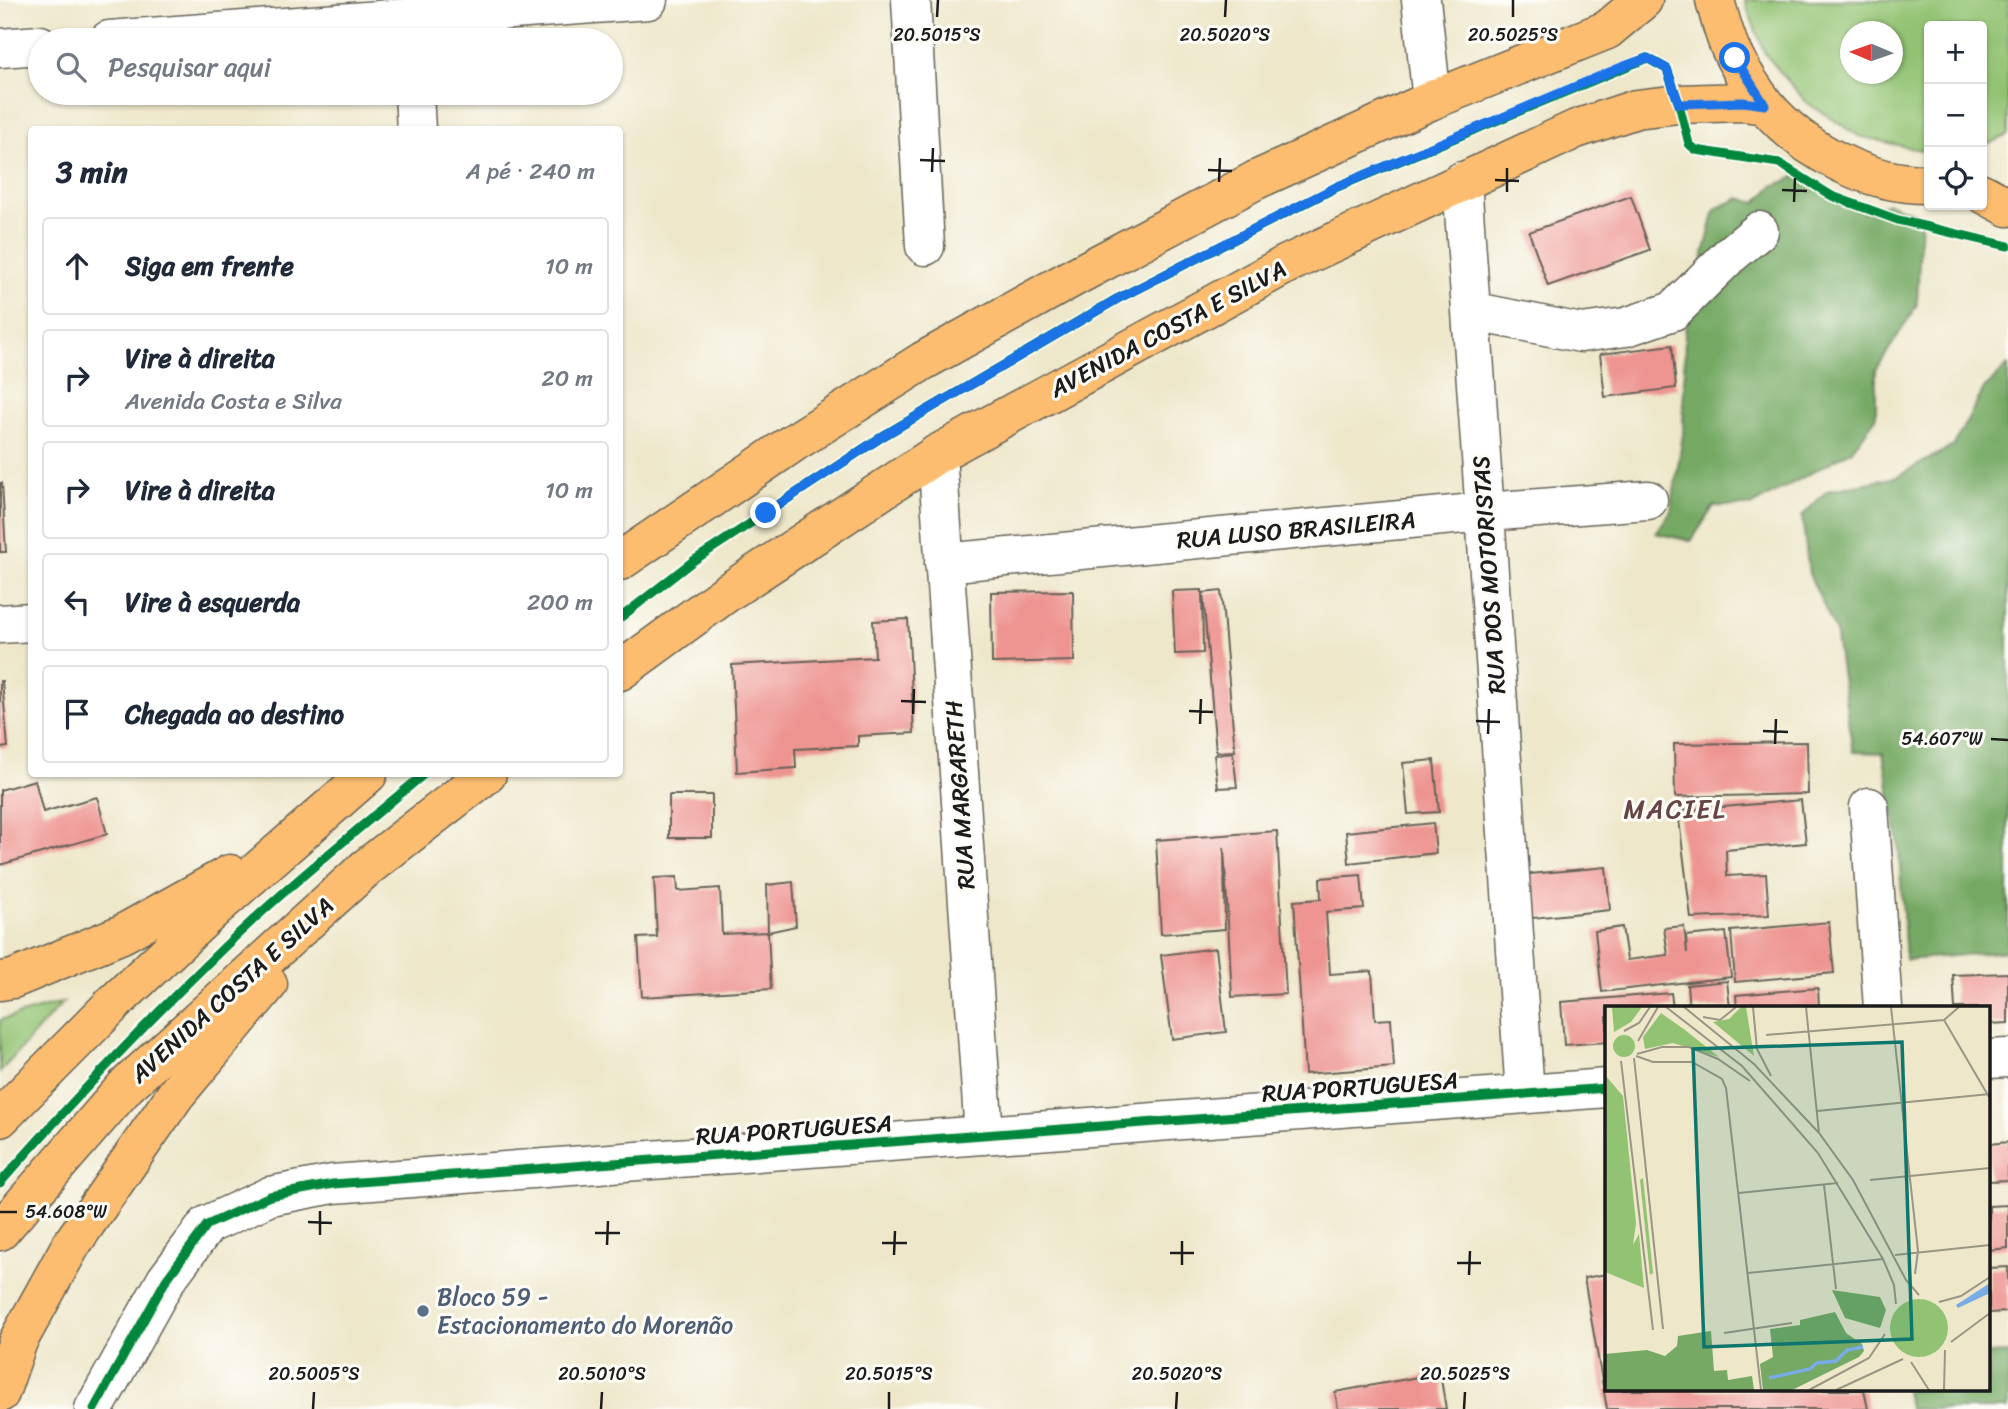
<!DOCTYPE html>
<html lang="pt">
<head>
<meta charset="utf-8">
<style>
  :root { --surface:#fff; --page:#f6f6f7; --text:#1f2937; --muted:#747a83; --line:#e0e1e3 }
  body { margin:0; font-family:Sriracha,sans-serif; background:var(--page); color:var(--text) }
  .controls { position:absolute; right:21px; top:21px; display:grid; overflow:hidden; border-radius:7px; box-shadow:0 2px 5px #0004 }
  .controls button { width:63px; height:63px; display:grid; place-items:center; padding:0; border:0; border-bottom:2px solid var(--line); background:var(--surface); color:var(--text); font:35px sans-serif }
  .compass { position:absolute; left:1840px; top:21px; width:63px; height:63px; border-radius:50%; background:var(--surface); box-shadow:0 2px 5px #0004; rotate:272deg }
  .stop { position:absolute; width:21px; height:21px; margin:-16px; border:5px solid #1a73e8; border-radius:50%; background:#fff }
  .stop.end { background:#1a73e8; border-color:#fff; box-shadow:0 2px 7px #0008 }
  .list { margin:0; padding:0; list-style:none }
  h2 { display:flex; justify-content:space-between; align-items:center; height:91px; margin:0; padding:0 28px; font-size:30px }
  h2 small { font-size:23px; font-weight:400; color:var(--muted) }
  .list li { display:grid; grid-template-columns:46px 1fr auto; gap:21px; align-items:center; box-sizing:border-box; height:98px; margin:0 14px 14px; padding:0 14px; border:2px solid var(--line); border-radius:7px }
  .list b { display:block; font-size:26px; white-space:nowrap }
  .list p { margin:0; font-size:23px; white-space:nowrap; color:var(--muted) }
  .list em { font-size:23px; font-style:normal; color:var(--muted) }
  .icon { flex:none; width:38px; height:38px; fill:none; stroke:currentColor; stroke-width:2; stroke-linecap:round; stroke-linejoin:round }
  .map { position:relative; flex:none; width:2008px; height:1409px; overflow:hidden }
  .search { position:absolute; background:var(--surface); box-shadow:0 2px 5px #0004; left:28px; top:28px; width:595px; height:77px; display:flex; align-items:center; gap:18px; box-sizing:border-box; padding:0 24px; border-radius:38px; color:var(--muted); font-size:26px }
  .panel { position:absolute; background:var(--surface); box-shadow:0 2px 5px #0004; left:28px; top:126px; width:595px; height:651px; border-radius:7px }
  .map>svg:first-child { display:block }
  .green { fill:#92c372; stroke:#577047; stroke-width:2; fill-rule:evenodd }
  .forest { fill:#75a964; stroke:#486240; stroke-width:2 }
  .building { fill:#ee9491 }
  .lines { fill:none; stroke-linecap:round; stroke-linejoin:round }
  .minor-casing { stroke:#666359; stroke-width:41 }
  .major-casing { stroke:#666359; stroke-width:41 }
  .minor { stroke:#fff; stroke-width:38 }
  .major { stroke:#fcbd6f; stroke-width:38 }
  .cycleway-casing { stroke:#fdfcf7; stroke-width:13 }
  .cycleway { stroke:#00873e; stroke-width:9 }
  .route { stroke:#1a73e8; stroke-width:9 }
  .ticks { fill:none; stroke:#1c1c1c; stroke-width:2.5 }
  .service-dot { fill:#5c6f8a; stroke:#fdfcf7; stroke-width:2.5 }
  .labels { text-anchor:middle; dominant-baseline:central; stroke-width:6; stroke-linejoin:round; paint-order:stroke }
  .street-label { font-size:24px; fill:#1c1c1c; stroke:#fdfcf7 }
  .service-label { font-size:24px; fill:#4e5e75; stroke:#fdfcf7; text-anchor:start }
  .neighbourhood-label { font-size:26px; letter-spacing:2px; fill:#664645; stroke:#fdfcf7 }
  .inset-river { fill:none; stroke:#79ace6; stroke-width:3.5 }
  .inset-road { fill:none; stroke:#9a9684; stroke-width:2 }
  .view { fill:#0f766e; fill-opacity:0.15; stroke:#0f766e; stroke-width:3.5 }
  .inset-edge { fill:none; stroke:#1c1c1c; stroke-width:3.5 }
  .ticks-label { font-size:18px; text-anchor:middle; fill:#1c1c1c; stroke:#fdfcf7; stroke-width:6; stroke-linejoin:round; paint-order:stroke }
</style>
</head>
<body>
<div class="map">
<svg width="2008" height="1409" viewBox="0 0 2008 1409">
  <rect width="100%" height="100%" fill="#fdfcf7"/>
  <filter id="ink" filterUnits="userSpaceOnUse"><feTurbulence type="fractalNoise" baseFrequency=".0143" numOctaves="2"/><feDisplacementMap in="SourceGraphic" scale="14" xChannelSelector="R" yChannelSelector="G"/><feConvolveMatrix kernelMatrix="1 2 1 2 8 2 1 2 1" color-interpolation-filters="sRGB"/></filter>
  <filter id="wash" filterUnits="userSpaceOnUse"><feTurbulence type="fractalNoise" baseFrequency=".00686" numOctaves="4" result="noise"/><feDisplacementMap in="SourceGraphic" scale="28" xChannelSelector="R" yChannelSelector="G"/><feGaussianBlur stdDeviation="1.57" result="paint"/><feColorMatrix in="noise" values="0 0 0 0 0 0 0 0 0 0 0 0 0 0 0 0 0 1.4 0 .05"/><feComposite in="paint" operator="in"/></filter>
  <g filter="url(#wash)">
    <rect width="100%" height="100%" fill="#eee7ca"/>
    <path class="green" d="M1744,0H2008V135L1990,143L1982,144V26H1929V151H1924L1859,136L1806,102L1765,54ZM1850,32H1892V74H1850Z
      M63,1002L0,1072V1020Z"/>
    <path class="forest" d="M1805,173L1864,213L1888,203L1921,216L1917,305L1876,370V418L1851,451L1751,506H1714L1691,541L1656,533L1671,511L1683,434L1685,332L1715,209L1740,198L1756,203L1773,186Z
      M2008,365V951L1906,960L1898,838L1883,753L1853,752L1835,630L1809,574L1802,516L1827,491L1896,477L1953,446L1984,389Z
      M2008,1353V1409H1909L1906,1390H1989V1354Z"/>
    <g id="blocks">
      <path class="building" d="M1631,196L1650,250L1548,286L1529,232Z
        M1672,345L1676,388L1605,397L1600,354Z
        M0,483H2L6,552H0Z
        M1202,590L1203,653L1175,654L1172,591Z
        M1073,591L1074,661L992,663L991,592Z
        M1221,591L1235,751L1216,752L1203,593Z
        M908,619L914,733L858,736V746L795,749L796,768L737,772L732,665L875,657L873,621Z
        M0,681H2L8,747L0,748Z
        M1807,742L1808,794L1675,797L1674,744Z
        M1233,753L1237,787L1218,788L1214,755Z
        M1434,760L1439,812L1408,814L1403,763Z
        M35,780L43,812L97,797L107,834L0,865V790Z
        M669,795H712V838H669Z
        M1801,800L1806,843L1726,850L1727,876L1766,874L1769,915L1691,918L1678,811Z
        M1433,823L1436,853L1349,863L1346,832Z
        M1277,831L1286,994L1232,997L1224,847L1225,929L1161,934L1156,840Z
        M1606,867L1610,910L1523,919L1519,875Z
        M1361,875L1364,909L1326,912L1330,974L1372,971L1375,1020L1391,1019L1394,1067L1305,1074L1294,901L1321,899L1320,878Z
        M677,877L678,891L720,888L722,934L768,932L767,885L793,882L796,926L768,932L771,989L642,997L638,938L657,937L654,878Z
        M1829,922L1834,973L1735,982L1731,931Z
        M1684,926L1687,953L1686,936L1726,932L1731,977L1602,992L1595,931L1622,927L1627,960L1668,955L1664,928Z
        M1216,948L1226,1032L1172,1039L1161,955Z
        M2008,973V1023L1989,1024V1008H1955L1953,975Z
        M1727,981L1730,1008H1689L1687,985Z
        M1818,988L1819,1008H1737L1736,995Z
        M1671,993L1673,1008H1607V1042L1564,1045L1561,1002Z
        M2008,1142V1180L1989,1181V1144Z
        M2008,1205V1248L1989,1250V1206Z
        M2008,1267V1312L1989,1313V1268Z
        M1607,1274V1390H1864L1868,1409H1607L1584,1278Z
        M1440,1373L1446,1409H1338L1335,1392Z"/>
    </g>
  </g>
  <g filter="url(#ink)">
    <use href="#blocks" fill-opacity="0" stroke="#666359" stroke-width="2"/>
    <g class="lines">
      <defs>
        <path id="minor" d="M911,0L925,246
          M1421,0L1432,100
          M109,40L648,0
          M0,48L40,45
          M414,93L416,130
          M1462,181L1525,1094
          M1471,311L1581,333L1626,327L1673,311L1729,256L1759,231
          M937,454L984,1135
          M944,563L1485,512L1648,500
          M0,624L32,622
          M1869,807L1883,1008
          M1989,1059L2008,1058
          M94,1409L166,1280L207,1225L270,1196L333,1184L1607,1088"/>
        <path id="major" d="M1715,0C1720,19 1726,43 1736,60C1744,75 1755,92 1765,105C1804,151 1869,185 1929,184
          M1982,193L2008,207
          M620,561L793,443L923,361L1076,276L1256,180L1432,100L1607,30L1643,0
          M620,671L728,592L937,454L1287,264L1576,129L1636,109L1679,104L1743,102L1765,105
          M0,981L13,979L122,934L230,874
          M0,1118L115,1002L215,908L368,774
          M0,1231L126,1086L366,868L487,774
          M0,1393L18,1341L71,1245L176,1094L268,984"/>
      </defs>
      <use href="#minor" class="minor-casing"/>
      <use href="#major" class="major-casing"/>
      <use href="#minor" class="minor"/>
      <use href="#major" class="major"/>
      <defs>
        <path id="cycleway" d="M620,618L693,561L883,436L1117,299L1337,187L1647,58L1667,69L1679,104L1689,144L1696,150L1779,163L1832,196L1898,220L2008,246
          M0,1183C68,1106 138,1031 212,959C279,893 353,834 424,774
          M94,1409L166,1280L207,1225L270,1196L333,1184L1607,1088"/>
      </defs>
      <use href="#cycleway" class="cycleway-casing"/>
      <use href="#cycleway" class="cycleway"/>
    </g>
  </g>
  <g class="lines" filter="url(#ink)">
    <path class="route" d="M766,513L883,436L1117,299L1336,187L1624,66L1647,58L1667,69L1679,104L1743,102L1765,105L1735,58"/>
  </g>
  <path class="ticks" d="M937,17L938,0M1225,17L1226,0M1513,17V0M920,160L945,161M1208,170L1232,171M932,172L933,148M1495,180L1519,181M1219,182L1220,158M1782,190L1807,191M1507,192V168M1794,202L1795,178M901,701L926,702M1189,711L1213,712M913,714L914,689M1476,721L1500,722M1200,724L1201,699M1763,731L1788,732M1488,734L1489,709M1991,739L2008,740M1775,744L1776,719M0,1212H17M308,1222L332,1223M595,1233H620M320,1235V1211M882,1243H907M607,1245L608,1221M1170,1253H1194M894,1255L895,1231M1457,1263H1481M1182,1265V1241M1469,1275L1470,1251M313,1409L314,1392M601,1409L602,1392M889,1409V1392M1176,1409L1177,1392M1464,1409L1465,1392"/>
  <circle class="service-dot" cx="423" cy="1311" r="7"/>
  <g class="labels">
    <g class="street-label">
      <text transform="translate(1168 329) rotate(-28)">AVENIDA COSTA E SILVA</text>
      <text transform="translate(1296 530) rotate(-5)">RUA LUSO BRASILEIRA</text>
      <text transform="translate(1489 575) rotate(-94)">RUA DOS MOTORISTAS</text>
      <text transform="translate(960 795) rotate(-94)">RUA MARGARETH</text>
      <text transform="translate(232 990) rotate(-42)">AVENIDA COSTA E SILVA</text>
      <text transform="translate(1360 1087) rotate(-4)">RUA PORTUGUESA</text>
      <text transform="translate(794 1130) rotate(-4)">RUA PORTUGUESA</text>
    </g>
    <g class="service-label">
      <text x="437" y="1297">Bloco 59 -<tspan x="437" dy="28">Estacionamento do Morenão</tspan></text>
    </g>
    <g class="neighbourhood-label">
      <text x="1675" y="809">MACIEL</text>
    </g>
  </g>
  <g transform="translate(1605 1006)">
    <rect width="385" height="385" fill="#eee7ca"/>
    <path d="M7,1H37L26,16L9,26ZM136,1H141L149,50L108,16L124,13ZM56,7L80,24L114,51L68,37L40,43L38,31ZM8 40a11 11 0 1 1 22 0a11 11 0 1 1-22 0ZM0,69L18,90L31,217L28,239L34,228L39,282L0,266ZM38,172L48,267L45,269L35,174ZM285 322a29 29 0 1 1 58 0a29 29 0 1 1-58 0Z" fill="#92c372"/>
    <path d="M227,284L275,291L281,304L275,322L240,312ZM230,306L241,327L257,338L259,345L254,351L187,384H158L155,358L168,351L165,323L195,319V314ZM106,325L109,365L122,364L123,374L147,370L149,384H0V348L42,344L60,350L72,340L73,330Z" fill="#75a964"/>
    <path d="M385,277V287L353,302L351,299Z" fill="#79ace6"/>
    <path class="inset-river" d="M164,372L205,363L212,357L231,355L242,344L258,341"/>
    <path class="inset-road" d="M61,1L137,60L213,147L278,253L289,279L291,298M79,1L149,58L214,127L248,174L301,274L314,289M148,1L152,43L166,70M201,1L214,127M286,1L313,245L310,268M98,11L115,14L131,1M339,14L384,91M19,25L34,17L45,1M161,29L339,14L354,1M33,35L53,1M32,48L57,41H84L113,53L145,75M31,50L48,56H87L117,73L121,82L156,384M29,52L58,323M16,55L48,324M212,105L385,88M265,174L385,162M219,179L231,283M134,187L233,177M290,249L385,239M143,267L278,253M334,296L356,290L385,271M119,327L187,317M346,336L385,307M306,356L324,384M204,384L264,352L280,328M231,384L298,353M339,384L340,344"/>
    <path class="view" d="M297,36L307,333L99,341L88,43Z"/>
    <rect width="385" height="385" class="inset-edge"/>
  </g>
  <g class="ticks-label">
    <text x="937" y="41">20.5015°S</text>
    <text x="1225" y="41">20.5020°S</text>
    <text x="1513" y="41">20.5025°S</text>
    <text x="1942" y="745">54.607°W</text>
    <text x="66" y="1218">54.608°W</text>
    <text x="314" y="1380">20.5005°S</text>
    <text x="602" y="1380">20.5010°S</text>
    <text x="889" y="1380">20.5015°S</text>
    <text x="1177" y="1380">20.5020°S</text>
    <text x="1465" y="1380">20.5025°S</text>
  </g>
</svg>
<div class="controls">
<button>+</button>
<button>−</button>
<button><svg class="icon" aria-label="locate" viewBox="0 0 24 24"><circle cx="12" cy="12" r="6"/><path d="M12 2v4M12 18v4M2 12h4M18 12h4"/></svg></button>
</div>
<svg class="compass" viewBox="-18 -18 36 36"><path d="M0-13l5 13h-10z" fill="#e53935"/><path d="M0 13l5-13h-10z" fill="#747a83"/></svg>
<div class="stop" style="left:1735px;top:58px"></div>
<div class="stop end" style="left:766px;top:513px"></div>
<div class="search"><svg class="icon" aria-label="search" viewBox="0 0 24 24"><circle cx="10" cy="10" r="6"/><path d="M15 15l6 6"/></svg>Pesquisar aqui</div>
<section class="panel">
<h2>3 min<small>A pé · 240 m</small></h2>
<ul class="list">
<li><svg class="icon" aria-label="ahead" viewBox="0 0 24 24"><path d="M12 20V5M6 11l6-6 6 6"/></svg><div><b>Siga em frente</b></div><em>10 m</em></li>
<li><svg class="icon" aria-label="right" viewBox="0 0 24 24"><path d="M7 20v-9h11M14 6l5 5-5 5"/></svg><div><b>Vire à direita</b><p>Avenida Costa e Silva</p></div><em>20 m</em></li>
<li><svg class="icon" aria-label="right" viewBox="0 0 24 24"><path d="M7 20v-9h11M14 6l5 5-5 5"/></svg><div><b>Vire à direita</b></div><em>10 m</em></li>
<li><svg class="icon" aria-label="left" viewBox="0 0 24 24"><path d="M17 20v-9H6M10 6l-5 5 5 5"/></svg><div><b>Vire à esquerda</b></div><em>200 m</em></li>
<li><svg class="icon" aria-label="arrive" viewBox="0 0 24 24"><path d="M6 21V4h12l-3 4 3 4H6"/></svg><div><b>Chegada ao destino</b></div></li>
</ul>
</section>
</div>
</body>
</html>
